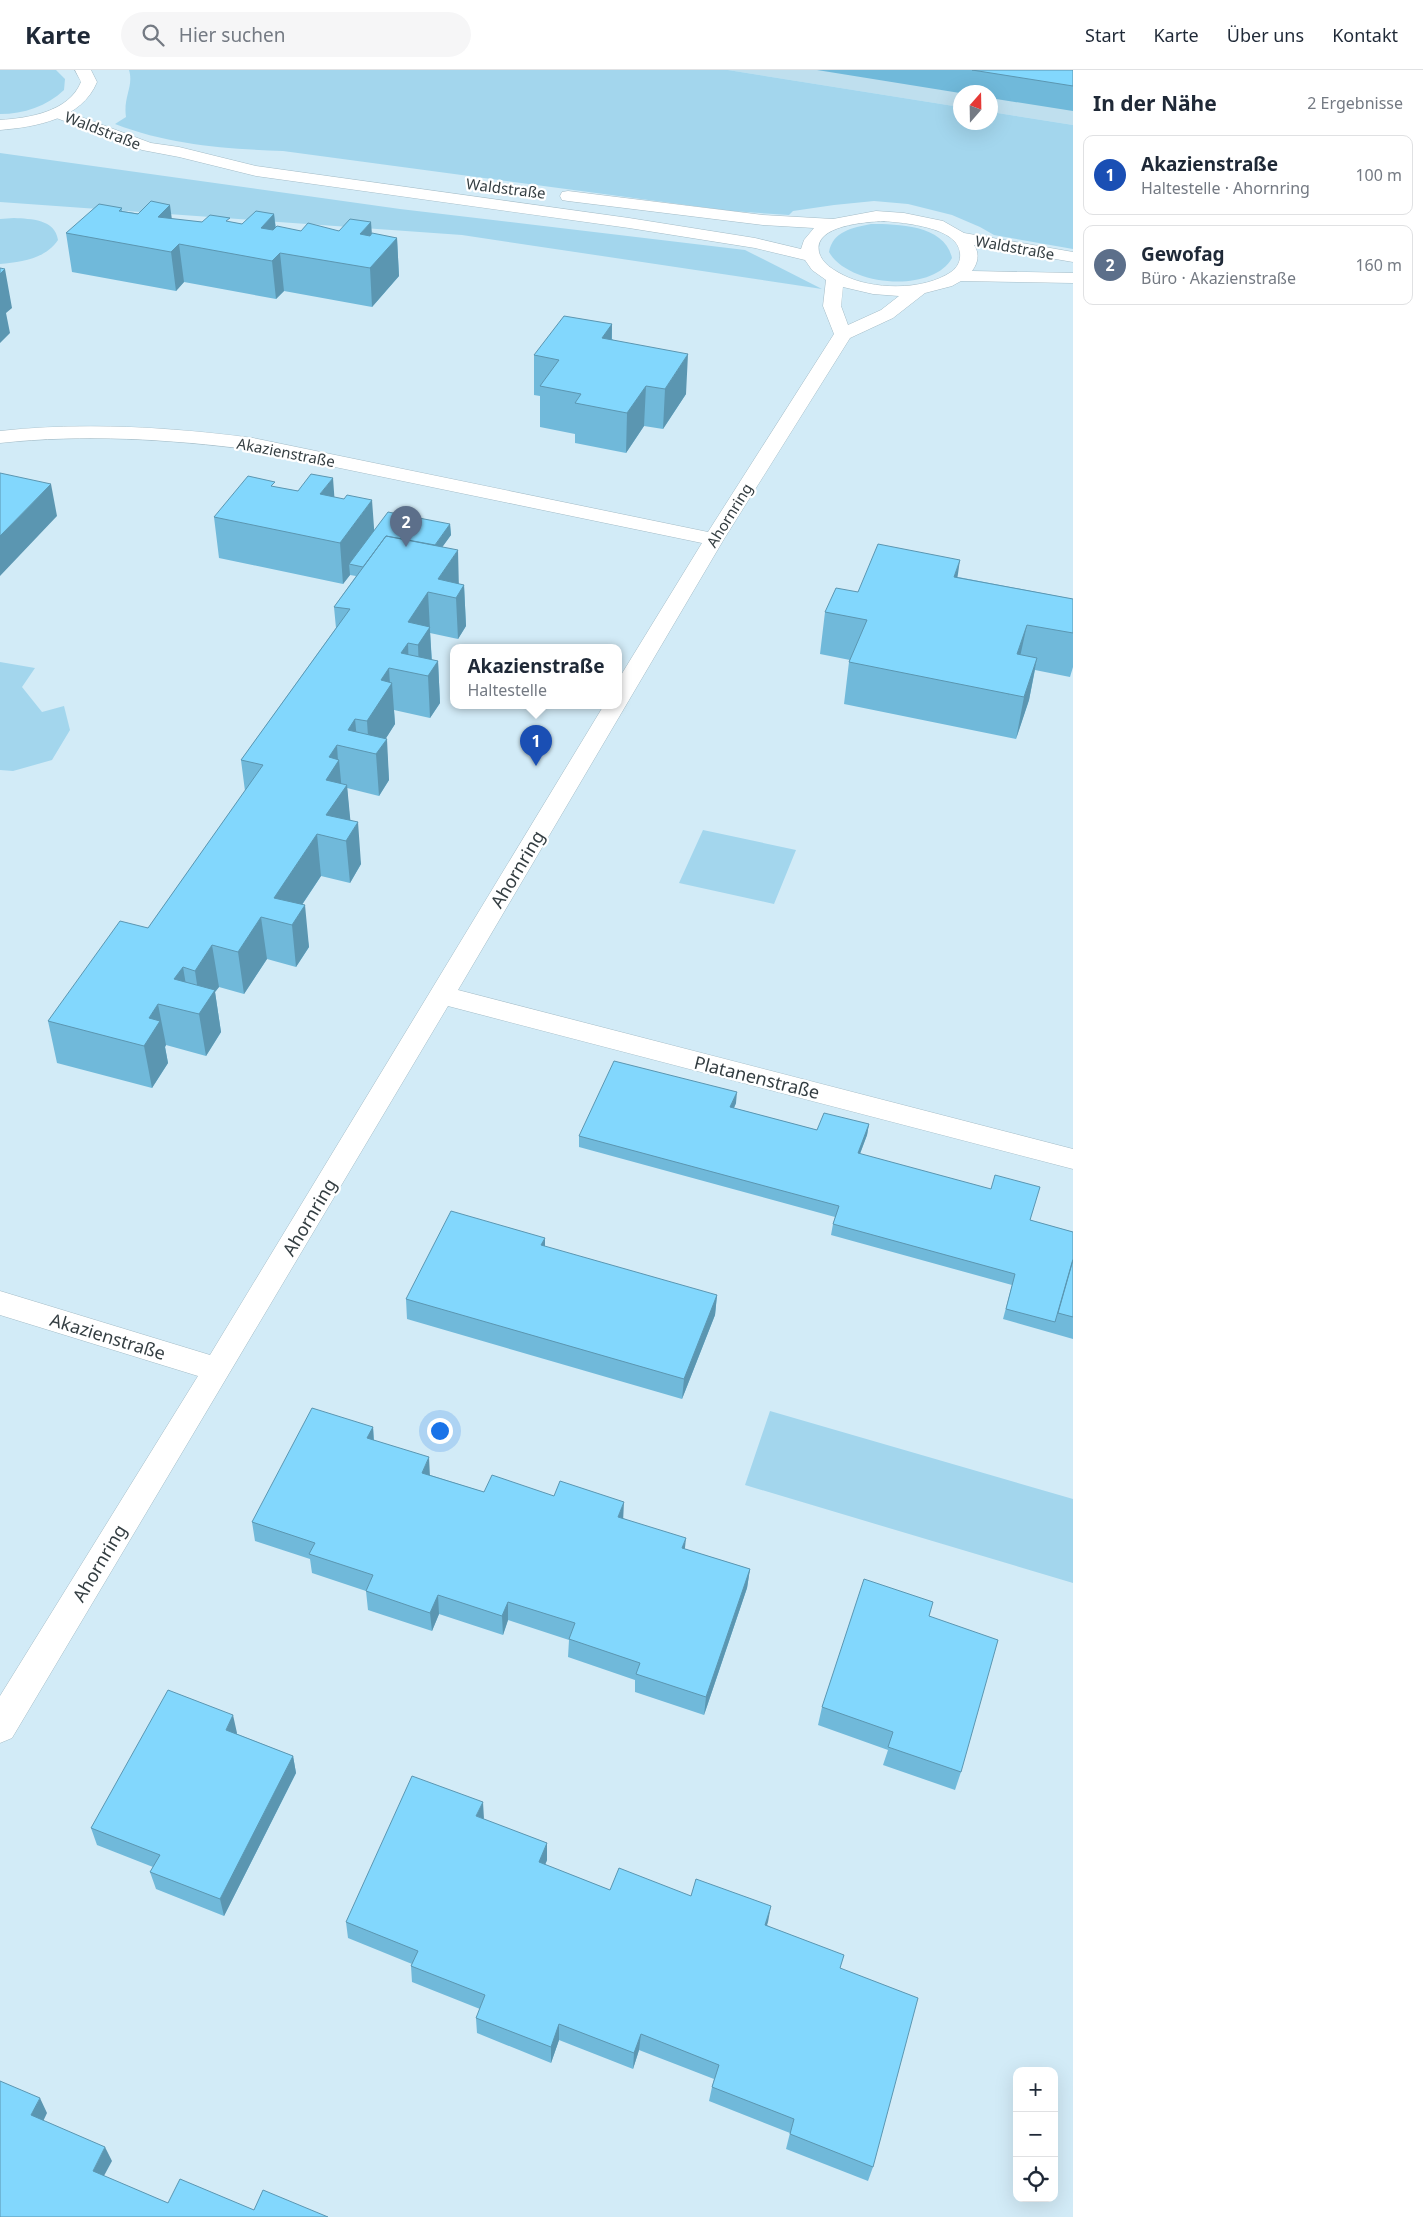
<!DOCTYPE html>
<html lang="de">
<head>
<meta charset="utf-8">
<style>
  :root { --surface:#fff; --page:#f6f6f7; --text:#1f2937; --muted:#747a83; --line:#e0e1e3; --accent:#0b8043 }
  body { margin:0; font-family:"Noto Sans",sans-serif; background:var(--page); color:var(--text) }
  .controls { position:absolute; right:15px; bottom:15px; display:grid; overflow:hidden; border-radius:10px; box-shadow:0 5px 20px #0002 }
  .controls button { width:45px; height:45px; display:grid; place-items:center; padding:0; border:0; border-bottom:1px solid var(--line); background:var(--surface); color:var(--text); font:25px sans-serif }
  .compass { position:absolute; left:953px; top:15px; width:45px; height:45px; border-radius:50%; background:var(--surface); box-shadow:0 5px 20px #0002; rotate:20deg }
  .you { position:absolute; left:439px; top:1360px; width:18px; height:18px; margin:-12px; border:4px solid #fff; border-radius:50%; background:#1a73e8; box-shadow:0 0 0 8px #1a73e833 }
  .badge { display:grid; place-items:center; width:32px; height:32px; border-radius:50%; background:var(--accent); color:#fff; font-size:16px; font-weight:700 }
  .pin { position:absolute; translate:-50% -41px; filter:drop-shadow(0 1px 2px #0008) }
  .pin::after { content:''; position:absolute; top:26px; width:18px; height:15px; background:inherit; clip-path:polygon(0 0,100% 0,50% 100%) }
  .popup { position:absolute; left:450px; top:574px; width:172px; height:65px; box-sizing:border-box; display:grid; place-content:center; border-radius:10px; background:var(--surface); filter:drop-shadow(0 1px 4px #0005); font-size:16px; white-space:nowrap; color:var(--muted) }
  .popup b { font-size:19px; color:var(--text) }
  .popup::after { content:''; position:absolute; left:50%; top:100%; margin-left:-10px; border:10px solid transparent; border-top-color:var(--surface) }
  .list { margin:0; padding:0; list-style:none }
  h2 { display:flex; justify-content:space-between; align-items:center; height:65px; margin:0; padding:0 20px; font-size:21px }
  h2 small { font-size:16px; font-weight:400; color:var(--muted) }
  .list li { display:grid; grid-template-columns:32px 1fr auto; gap:15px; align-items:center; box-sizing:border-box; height:80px; margin:0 10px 10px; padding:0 10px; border:1px solid var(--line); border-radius:10px }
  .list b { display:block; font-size:19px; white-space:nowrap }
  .list p { margin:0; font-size:16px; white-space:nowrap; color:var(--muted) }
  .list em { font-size:16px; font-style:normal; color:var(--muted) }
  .icon { flex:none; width:28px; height:28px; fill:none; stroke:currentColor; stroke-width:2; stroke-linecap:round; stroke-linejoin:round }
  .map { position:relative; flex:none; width:1073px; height:2147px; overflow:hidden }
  header { display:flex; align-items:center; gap:30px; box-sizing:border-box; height:70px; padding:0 25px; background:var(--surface); border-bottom:1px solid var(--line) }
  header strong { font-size:24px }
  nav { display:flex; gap:28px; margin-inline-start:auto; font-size:18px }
  .search { width:350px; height:45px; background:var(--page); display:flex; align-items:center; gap:12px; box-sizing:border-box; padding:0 18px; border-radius:28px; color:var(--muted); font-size:19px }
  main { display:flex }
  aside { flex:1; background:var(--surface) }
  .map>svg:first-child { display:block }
  .built { fill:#bfdfee }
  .green { fill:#a3d6ed }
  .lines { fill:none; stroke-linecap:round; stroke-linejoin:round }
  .minor-casing { stroke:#a4bcc7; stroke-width:1 }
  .major-casing { stroke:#a4bcc7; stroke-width:1 }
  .minor { fill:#fff; fill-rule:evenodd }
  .major { fill:#fff; fill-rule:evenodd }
  .wall { fill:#70b9da }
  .shaded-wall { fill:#5b96b1 }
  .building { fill:#82d7fd; stroke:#5b96b1 }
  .labels { text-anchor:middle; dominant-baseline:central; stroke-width:4.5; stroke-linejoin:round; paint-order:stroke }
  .far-street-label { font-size:15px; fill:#343e42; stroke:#fff }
  .street-label { font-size:18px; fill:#343e42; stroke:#fff }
</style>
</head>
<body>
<header>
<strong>Karte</strong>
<div class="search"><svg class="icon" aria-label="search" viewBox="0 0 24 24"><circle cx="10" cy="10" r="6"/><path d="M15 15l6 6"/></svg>Hier suchen</div>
<nav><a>Start</a><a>Karte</a><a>Über uns</a><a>Kontakt</a></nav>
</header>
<main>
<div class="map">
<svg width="1073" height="2147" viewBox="0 0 1073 2147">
  <rect width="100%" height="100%" fill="#d2ebf7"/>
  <path class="built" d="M728,0H1073V55L991,42V22H961L960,37Z"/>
  <path class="green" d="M0,0H56L65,9L64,20C47,36 24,44 0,44Z
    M129,0H728L960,37L961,52H991V42L1073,55V179L994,165L980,157L952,145L908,134L874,131L834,135L793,141L789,145L731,141L283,81C225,79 170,75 115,54L126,47C123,27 134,16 129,0Z
    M0,83L400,139L745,180L822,219L462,165L0,132Z
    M14,148C31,149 55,149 58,170C45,189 22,192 0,194V149Z
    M871,154C898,154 945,155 952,188C932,224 848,216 829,182C833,161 852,158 871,154Z
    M0,592L35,598L22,617L42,642L64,636L70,660L52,690L13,701L0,700Z
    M703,760L796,780L774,834L679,813Z
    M770,1341L1073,1429V1513L745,1415Z"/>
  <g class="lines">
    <defs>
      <path id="minor" d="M57,38L151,73L179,77L256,96L629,148L755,168L801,179L804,170L814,158L763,155L568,131L562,130L560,126L562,122L568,121L763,145L833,149L876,141L904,143L943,151L964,163L1073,182V192L974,175C980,184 978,193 972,201L1073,203V213L961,211L952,216L925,223L893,248L850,268L724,469L458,920L1073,1079V1099L448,936L12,1668L0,1673V1626L198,1306L0,1245V1221L210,1285L604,635H618V610L702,473L253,380C168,369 85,364 0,373V361C85,352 168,357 253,368L708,462L834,264L823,236L826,210L812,200L805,190L755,178L629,158L256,106L179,87L142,80L51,46L49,43L51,40ZM884,151C904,153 958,157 960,183C961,191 957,198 951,202C923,221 872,220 843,205C834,200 822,194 819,182C813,155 867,152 884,151ZM843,217L873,224L899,226L881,240L848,255L841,236Z"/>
      <path id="major" d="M75,0H91L97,12C82,49 36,57 0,60V50C29,48 69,42 81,12Z"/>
    </defs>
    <use href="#minor" class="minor-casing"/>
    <use href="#major" class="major-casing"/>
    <use href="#minor" class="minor"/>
    <use href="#major" class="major"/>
  </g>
  <path class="wall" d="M817,0H1073V41L990,28V22L960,23Z
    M122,138V141L172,149L202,152H230L242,154L274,144L276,158L301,161H339L372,164L397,168L399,206L372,237L284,221L276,229L184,212L176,221L72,202L66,163Z
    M612,254V269L686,324L663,359L644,356L626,383L575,373V364L540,357V326L534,325V285Z
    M275,417L334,427L374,460L450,454L451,465L442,477L459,514L464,515L466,556L458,569L430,563L432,590L438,591L440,633L430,648L394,640L395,654L386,668L389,710L379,726L347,718L350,751L361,794L350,813L321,806L302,835L309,877L296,897L267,889L244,924L219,917L215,922L221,962L206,986L166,975L165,977L168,993L152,1018L57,993L48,951L148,858L245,721L241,690L336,558L334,537L356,506L350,505L343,514L219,488L214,447Z
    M958,507L1073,529V597L1070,607L1035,600L1029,630L1016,669L844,634L849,592L850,590L820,584L825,542L858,522Z
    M736,1033L734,1038L817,1060L869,1054L867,1065L860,1084L1030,1150L1073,1162V1269L1052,1263V1262V1263L1003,1249L1012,1215L831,1165L833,1154L835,1147L579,1077V1066Z
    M717,1225L715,1245L682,1329L407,1249L406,1229Z
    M373,1357L374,1370L430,1405L484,1422L623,1448L685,1479L750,1499L747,1518L704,1645L635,1622V1610L568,1587L569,1570L508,1550L503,1565L439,1544L432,1561L368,1540L366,1521L312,1503L310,1489L255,1471L252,1452Z
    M930,1546L961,1702L955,1720L883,1695L888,1680L818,1655L822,1637Z
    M237,1663V1664L293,1686L296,1703L224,1846L156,1819L150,1802L153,1797L97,1775L91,1758Z
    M483,1749L547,1773V1790L545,1795L610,1820L767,1855L840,1898L873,2097L868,2111L786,2079L790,2063L709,2031L712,2017L714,2009L639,1980L633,1999L559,1970L551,1993L477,1963L476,1948L480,1939L412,1912L411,1896L412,1894L348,1868L346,1852Z"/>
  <path class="shaded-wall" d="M170,135L175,173L158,147Z
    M274,144L278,182L261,158Z
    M371,152L374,190L360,164Z
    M397,168L399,206L372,237L370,198Z
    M179,174L184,212L176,221L171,182Z
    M280,183L284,221L276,229L272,191Z
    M5,199L12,238L6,243L10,263L0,273V204Z
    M612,254L611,294L602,268Z
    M688,284L686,324L663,359L665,319Z
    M646,316L644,356L626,383L627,343Z
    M333,408L336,449L320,424Z
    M51,414L57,446L0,506V466Z
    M372,430L375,471L349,494L350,505L343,514L340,473Z
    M450,454L451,465L425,501V490Z
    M458,480L459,521L438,509Z
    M960,490L954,531V507Z
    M464,515L466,556L458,569L456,528Z
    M428,522L432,598L419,604L418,575L408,552Z
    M1027,555L1018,596L1008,626L1017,584Z
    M408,573L409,602L401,583Z
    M1037,588L1029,630L1016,669L1024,627Z
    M438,591L440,633L430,648L428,606Z
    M389,598L390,615L392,613L395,654L376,684L369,682L367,651L381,610Z
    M355,649L358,680L348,660Z
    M387,669L389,710L379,726L376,684Z
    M337,675L338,691L339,690L342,722L347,715L351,757L326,745V710L329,687Z
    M358,752L361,794L350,813L346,771Z
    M317,764L321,806L289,854L274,828Z
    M305,835L309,877L296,897L292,855Z
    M261,847L267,889L244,924L238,882Z
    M212,875L219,917L215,922L221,962L206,986L199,944L201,941L195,901Z
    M183,897L190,939L174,909Z
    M158,934L166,975L165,977L168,993L152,1018L144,976L149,948Z
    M737,1022L736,1033L729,1049L730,1037Z
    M869,1054L867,1065L856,1094L858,1083Z
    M545,1168V1188L541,1175Z
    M717,1225L715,1245L682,1329L684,1309Z
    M373,1357L374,1377L367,1368Z
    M429,1387L430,1407L422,1403Z
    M624,1432L623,1452L618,1447Z
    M686,1468L684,1487L682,1478Z
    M750,1499L747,1518L704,1645L706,1627Z
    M438,1525L439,1544L432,1561L430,1543Z
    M508,1532V1550L503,1565L502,1546Z
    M233,1645L237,1663L230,1678L226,1660Z
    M293,1686L296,1703L224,1846L220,1829Z
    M483,1732L484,1749L476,1746Z
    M547,1773V1790L539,1809V1792Z
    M771,1836L768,1852L762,1871L765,1855Z
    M559,1954V1970L551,1993V1977Z
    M641,1964L639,1980L633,1999L634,1983Z
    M40,2028L47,2043L39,2060L31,2045Z
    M105,2077L112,2091L99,2115L93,2101Z"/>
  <path class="building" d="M972,0H1073V16Z
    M151,131L170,135L158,147L202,152L210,145L230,148L226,151L242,154L256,141L274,144L261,158L273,160L277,156L301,161L308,153L339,161L350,149L371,152L360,164L370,166L372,163L397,168L370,198L280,183L272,191L179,174L171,182L66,163L99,134L122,138L119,141L138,144Z
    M0,198L5,199L0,204Z
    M564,246L612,254L602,268L688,284L665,319L646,316L627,343L575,333L581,324L540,316L559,290L534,285Z
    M0,403L51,414L0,466Z
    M311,404L333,408L320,424L344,429L347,425L372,430L340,473L214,447L248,406L275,412L271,416L298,421Z
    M388,442L450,454L435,475L386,466L363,497L349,494Z
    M386,466L458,480L438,509L464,515L456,528L428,522L408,552L430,557L418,575L408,573L401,583L438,591L428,606L389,598L381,610L392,613L367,651L355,649L348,660L387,669L376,684L337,675L329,687L339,690L326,710L347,715L326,745L358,752L346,771L317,764L274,828L305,835L292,855L261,847L238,882L212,875L195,901L183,897L174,909L215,920L199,944L158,934L149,948L160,951L144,976L48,951L120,851L148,858L263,695L241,690L350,539L334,537Z
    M878,474L960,490L954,507L1073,529V563L1027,555L1017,584L1037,588L1024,627L849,592L867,550L825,542L836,518L858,522Z
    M614,991L737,1022L730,1037L817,1060L824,1043L869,1054L858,1083L991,1119L995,1105L1040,1117L1030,1150L1073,1162V1189L1055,1252L1006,1239L1015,1204L833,1154L839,1136L579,1066Z
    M451,1141L545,1168L541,1175L717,1225L684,1309L406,1229Z
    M1073,1190V1247L1058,1243Z
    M312,1338L373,1357L367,1368L429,1387L422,1403L484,1422L492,1405L554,1426L560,1411L624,1432L618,1447L686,1468L682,1478L750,1499L706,1627L636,1604L640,1593L569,1569L575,1553L508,1532L502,1546L438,1525L430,1543L366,1521L373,1505L309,1484L315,1473L252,1452Z
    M864,1509L933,1532L929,1546L998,1570L961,1702L888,1677L893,1662L822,1637Z
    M168,1620L233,1645L226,1660L293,1686L220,1829L150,1802L160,1785L91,1758Z
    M412,1706L483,1732L476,1746L547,1773L539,1792L610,1820L619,1798L691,1826L696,1809L771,1836L765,1855L844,1885L840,1898L918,1928L873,2097L790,2064L794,2049L712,2017L719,1995L641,1964L634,1983L559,1954L551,1977L476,1948L485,1925L411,1896L418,1881L346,1852Z
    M0,2011L40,2028L31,2045L105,2077L93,2101L168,2133L180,2109L254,2140L263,2120L328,2147H0Z"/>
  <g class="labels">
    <g class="far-street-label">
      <text transform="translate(103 60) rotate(21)">Waldstraße</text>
      <text transform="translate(506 118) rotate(7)">Waldstraße</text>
      <text transform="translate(1015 177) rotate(10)">Waldstraße</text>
      <text transform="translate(286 382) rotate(11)">Akazienstraße</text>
      <text transform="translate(729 445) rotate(-58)">Ahornring</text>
    </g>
    <g class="street-label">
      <text transform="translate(517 799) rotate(-59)">Ahornring</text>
      <text transform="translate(757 1007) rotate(14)">Platanenstraße</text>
      <text transform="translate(309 1147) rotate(-59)">Ahornring</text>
      <text transform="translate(108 1266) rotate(17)">Akazienstraße</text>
      <text transform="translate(99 1493) rotate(-59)">Ahornring</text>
    </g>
  </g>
</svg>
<div class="controls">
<button>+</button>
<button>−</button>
<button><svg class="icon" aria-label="locate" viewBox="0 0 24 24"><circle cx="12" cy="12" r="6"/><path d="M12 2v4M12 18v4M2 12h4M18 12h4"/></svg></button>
</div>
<svg class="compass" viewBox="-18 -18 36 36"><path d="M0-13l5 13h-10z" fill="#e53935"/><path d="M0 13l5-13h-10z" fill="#747a83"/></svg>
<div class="you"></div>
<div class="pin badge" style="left:536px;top:696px;background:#1a4fb4">1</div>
<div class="popup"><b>Akazienstraße</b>Haltestelle</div>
<div class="pin badge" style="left:406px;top:477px;background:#5c6f8a">2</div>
</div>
<aside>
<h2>In der Nähe<small>2 Ergebnisse</small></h2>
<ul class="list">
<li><span class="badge" style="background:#1a4fb4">1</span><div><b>Akazienstraße</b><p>Haltestelle · Ahornring</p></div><em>100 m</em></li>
<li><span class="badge" style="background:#5c6f8a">2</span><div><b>Gewofag</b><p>Büro · Akazienstraße</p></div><em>160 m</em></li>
</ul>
</aside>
</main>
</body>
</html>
